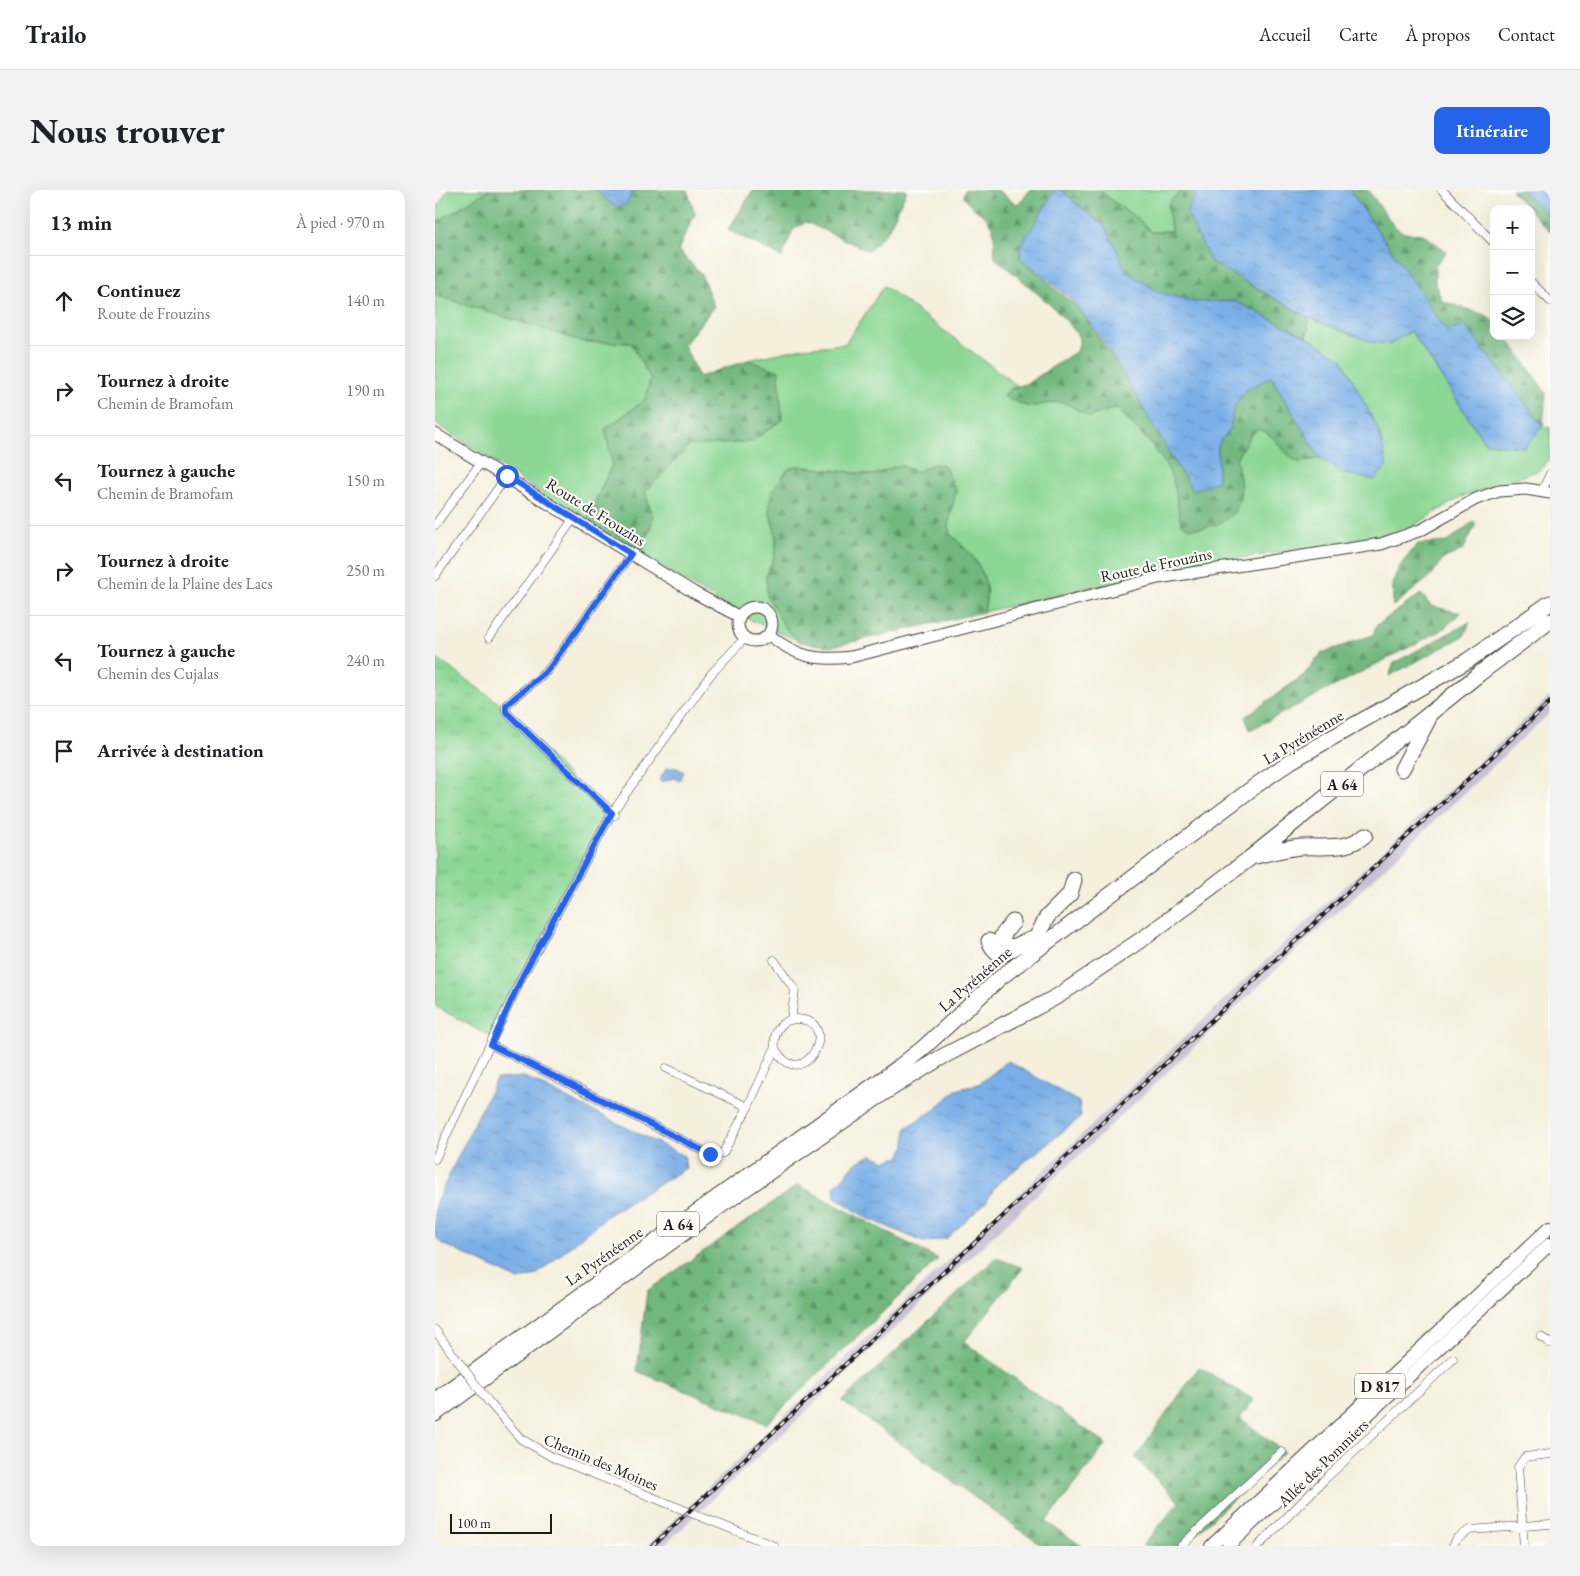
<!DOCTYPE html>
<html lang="fr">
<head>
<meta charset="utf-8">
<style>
  :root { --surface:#fff; --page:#f2f2f2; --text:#202124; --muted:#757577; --line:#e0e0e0; --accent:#2563eb }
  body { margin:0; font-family:"EB Garamond",serif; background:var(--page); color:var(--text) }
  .controls { position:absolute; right:15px; top:15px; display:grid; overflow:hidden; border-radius:10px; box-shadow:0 5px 20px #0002 }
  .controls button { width:45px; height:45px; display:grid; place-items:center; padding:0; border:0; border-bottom:1px solid var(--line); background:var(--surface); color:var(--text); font:25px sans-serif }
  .scale { position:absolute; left:15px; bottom:12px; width:102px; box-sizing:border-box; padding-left:5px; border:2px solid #1c1c1c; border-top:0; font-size:14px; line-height:18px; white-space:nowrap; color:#1c1c1c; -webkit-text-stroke:4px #fdfcf7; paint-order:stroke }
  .stop { position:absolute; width:15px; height:15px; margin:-11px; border:4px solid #2563eb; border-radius:50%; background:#fff }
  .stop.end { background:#2563eb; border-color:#fff; box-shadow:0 1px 5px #0008 }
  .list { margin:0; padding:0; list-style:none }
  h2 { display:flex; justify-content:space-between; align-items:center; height:65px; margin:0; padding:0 20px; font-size:21px }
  h2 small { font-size:16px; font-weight:400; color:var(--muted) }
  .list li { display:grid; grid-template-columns:32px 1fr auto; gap:15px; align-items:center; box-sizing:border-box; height:90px; padding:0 20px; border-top:1px solid var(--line) }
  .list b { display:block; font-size:19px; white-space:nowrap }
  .list p { margin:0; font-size:16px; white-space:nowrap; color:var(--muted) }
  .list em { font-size:16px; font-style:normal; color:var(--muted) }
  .icon { flex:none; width:28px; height:28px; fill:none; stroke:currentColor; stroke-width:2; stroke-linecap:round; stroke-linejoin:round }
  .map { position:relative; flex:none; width:1115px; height:1356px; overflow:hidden; border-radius:10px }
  header { display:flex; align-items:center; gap:30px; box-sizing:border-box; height:70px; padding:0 25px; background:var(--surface); border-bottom:1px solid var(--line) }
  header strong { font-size:24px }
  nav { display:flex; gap:28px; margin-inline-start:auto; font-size:18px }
  .intro { display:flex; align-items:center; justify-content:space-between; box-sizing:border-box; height:120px; padding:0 30px }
  h1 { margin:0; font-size:35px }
  .button { padding:12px 22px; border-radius:10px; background:var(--accent); color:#fff; font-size:18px; font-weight:700 }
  main { display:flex; gap:30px; padding:0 30px }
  aside { flex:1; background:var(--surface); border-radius:10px; box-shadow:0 5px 20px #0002 }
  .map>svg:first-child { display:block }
  .railway { fill:#cabfd6 }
  .green { fill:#8cd794; stroke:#547a58 }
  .forest { fill:url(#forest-firs); stroke:#466a4d }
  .park { fill:url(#park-tufts); stroke:#547a58 }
  .water { fill:url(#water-ripples); stroke:#4a6582 }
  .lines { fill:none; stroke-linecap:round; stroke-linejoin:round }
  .minor-casing { stroke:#3d3c39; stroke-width:9 }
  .secondary-casing { stroke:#3d3c39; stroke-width:13 }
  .primary-casing { stroke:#3d3c39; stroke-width:14 }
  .motorway-casing { stroke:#3d3c39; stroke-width:17 }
  .minor { stroke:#fff; stroke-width:8 }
  .secondary { stroke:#fff; stroke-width:11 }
  .primary { stroke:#fff; stroke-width:12 }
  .motorway { stroke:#fff; stroke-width:15 }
  .rail-casing { stroke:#1c1c1c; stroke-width:4 }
  .rail { stroke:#fdfcf7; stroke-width:2; stroke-dasharray:5.5; stroke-linecap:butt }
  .minor-bridge-casing { stroke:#3d3c39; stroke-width:9; stroke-linecap:butt }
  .minor-bridge { stroke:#fff; stroke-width:8 }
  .route { stroke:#2563eb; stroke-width:6 }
  .labels { text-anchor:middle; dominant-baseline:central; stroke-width:4.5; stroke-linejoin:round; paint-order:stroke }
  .shield { fill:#fdfcf7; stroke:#605f5e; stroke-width:1 }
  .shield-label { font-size:15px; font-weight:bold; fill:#1c1c1c }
  .street-label { font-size:16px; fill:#1c1c1c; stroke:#fdfcf7 }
</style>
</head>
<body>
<header>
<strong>Trailo</strong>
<nav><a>Accueil</a><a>Carte</a><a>À propos</a><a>Contact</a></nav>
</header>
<div class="intro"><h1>Nous trouver</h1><a class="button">Itinéraire</a></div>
<main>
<aside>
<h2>13 min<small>À pied · 970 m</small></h2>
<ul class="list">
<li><svg class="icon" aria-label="ahead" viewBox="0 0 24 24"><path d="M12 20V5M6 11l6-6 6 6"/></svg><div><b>Continuez</b><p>Route de Frouzins</p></div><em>140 m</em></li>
<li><svg class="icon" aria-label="right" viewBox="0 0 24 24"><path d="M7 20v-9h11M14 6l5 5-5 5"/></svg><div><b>Tournez à droite</b><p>Chemin de Bramofam</p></div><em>190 m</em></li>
<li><svg class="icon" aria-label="left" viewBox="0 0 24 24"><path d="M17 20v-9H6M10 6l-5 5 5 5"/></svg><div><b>Tournez à gauche</b><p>Chemin de Bramofam</p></div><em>150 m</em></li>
<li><svg class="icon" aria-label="right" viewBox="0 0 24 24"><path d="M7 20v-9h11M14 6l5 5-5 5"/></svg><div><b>Tournez à droite</b><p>Chemin de la Plaine des Lacs</p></div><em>250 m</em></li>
<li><svg class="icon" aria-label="left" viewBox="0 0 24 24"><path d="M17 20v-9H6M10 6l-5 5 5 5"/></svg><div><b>Tournez à gauche</b><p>Chemin des Cujalas</p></div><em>240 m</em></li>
<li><svg class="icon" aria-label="arrive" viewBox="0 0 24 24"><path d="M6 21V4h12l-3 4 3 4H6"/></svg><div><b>Arrivée à destination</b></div></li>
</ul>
</aside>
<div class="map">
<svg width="1115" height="1356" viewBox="0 0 1115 1356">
  <defs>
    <pattern id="forest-firs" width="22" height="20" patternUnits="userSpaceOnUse" patternTransform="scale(1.25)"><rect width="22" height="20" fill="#71b87e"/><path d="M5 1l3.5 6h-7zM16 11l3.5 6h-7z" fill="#5c9566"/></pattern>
    <pattern id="park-tufts" width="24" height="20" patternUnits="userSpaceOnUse" patternTransform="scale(1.25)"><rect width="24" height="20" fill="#8cd794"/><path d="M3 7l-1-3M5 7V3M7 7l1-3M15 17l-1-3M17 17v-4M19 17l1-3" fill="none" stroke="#78b87f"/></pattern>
    <pattern id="water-ripples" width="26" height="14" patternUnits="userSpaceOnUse" patternTransform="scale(1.25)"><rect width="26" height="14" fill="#79aee7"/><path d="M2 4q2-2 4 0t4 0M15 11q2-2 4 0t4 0" fill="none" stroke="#628dba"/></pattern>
  </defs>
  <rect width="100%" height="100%" fill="#fdfcf7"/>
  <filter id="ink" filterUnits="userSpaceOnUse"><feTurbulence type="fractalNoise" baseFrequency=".02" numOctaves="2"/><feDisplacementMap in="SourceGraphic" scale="10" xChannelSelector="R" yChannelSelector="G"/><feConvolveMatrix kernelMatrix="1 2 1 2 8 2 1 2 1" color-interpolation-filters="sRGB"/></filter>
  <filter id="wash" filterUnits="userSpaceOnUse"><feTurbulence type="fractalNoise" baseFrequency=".0096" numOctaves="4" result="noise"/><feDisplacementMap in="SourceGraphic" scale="20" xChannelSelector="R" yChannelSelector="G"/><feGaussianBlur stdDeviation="1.12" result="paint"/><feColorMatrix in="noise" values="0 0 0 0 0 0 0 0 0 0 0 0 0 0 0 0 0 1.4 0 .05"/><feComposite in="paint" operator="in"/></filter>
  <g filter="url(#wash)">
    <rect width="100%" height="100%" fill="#f5efdc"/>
    <path class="railway" d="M1115,506V523L1091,545L228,1356H212L850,752Z"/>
    <path class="green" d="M13,0H54L0,33V21Z
      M665,0H746L733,14L736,41L716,42C702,24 680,16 665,0Z
      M449,96L583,196L575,199L570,207L594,217L622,212L632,214L655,226L681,218C699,235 728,264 737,288C742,302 743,319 746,334L806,296L801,268L816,245L823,239C843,244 852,272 866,272C872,271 879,269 885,268L907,283V169L872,147L874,128L908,142L955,154L976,141L1050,253L1090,257L1108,236L1115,238V269L1105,280L1026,307L978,336L932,351L759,374L548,422C560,390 540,364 515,345L513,336L521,300L499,274L482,282L465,275L438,285L362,276L334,321C343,351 344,357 331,386L351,439L366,452L314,429L206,366L218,329L210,302L254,255L316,252L344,181L313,170L367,158L410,154Z
      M0,105L149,152L196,153L215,188L210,210L170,239L177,274L151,333L0,233Z"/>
    <path class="forest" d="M54,0H252L260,24L243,60L266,84L279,116L249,155L264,187L313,170L344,181L347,230L316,252L254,256L210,302L218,328L206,366L151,333L177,274L170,239L210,210L215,188L196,153L149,152L0,105V33Z
      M318,0H472L453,40L434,61L371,32L358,40L347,67L293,40Z
      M530,0H562L583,15L595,0H620L585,57V68L645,120L679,171L783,290V255L795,239L798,216L812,199L836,187L885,268C879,269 872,271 866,272C852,272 843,244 823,239L816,245L801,268C804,283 809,301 803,315C796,334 762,345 746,334C743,319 742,302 737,288C729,264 699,235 681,218L655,227L632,214L622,212L594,217L569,206L575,199L593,193L642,161C643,157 645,153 644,149C639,131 577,82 560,68C559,57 561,42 555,33C548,22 534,18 528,6Z
      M626,0H665C680,16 702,25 716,42L736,41L733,14L746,0H764L810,92L874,128L872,147L799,111L759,112L724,102L692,82L671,38Z
      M915,0H933L959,36L969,43L988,44L1012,62L1000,75V94L1007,111L1053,126L1059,133V146H1071L1111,203L1108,236L1030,136L1012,141Z
      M1076,0H1087L1115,28V42L1096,22V19H1093Z
      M499,274L509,275L521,300L513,336L515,344C539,364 560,390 548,422L395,457L366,452L351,439L332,406L331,386L339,368L342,349L334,321L337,301L353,279L362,276L438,285L465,275L482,282Z
      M1039,331L1041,334L1028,360L1008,369L996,386L958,416C956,384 962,378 983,354L1012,352Z
      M986,404L996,416L1026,423L1007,440L815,540L810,527L869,485L887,463L938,445L942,435Z
      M1035,432L1029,446L954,486L959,473Z
      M363,995L503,1069L331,1234L202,1181L212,1101Z
      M561,1068L588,1078L529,1152L671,1254L611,1332L647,1356H607L407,1211Z
      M764,1177L819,1210L805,1228L849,1262L748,1356H707L744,1312L700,1268Z"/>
    <path class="park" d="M0,467L65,514L170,624L56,847L0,816Z"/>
    <path class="water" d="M162,0H198L191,15L182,17L169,8Z
      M620,0H626L671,38L692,82L724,102L759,112L799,111L872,147L907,169L944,241L952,276L940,290L907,283L885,268L836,187L812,199L799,216L795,239L783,255V291L758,300C718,242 689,176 646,121C632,103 603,83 585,68V57Z
      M764,0H915L1012,141L1030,136L1108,236L1090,257L1050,253L976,141L955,154L937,152L874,128L776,72L751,22Z
      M1087,0H1115V28Z
      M232,578H242L249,582L244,591L239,588L226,592L224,590Z
      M573,871L644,912L646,927L562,994L551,1012L512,1048L490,1053L430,1027L400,1007L399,997L422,972L437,965L450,971L465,967L470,955L471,938L499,920L521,900L544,894Z
      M89,887L249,966L251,978L173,1025L101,1085L84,1090L8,1054L0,1047V1014L61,889Z"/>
  </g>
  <g filter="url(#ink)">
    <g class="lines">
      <defs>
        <path id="minor" d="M1007,0L1059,53
          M1096,92L1115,111
          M1107,301L1115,284
          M0,335L47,271
          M0,386L72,286
          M54,448L139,328
          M180,625L71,522V515L113,480L196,364
          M339,770L360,800L356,830
          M56,855L275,964L288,963L313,917L340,858C338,843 345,829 362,829C410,830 366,908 340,858
          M231,878L313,917
          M0,969L88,785L177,623L276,484L310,448
          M0,1140L20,1167
          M1106,1147L1115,1153
          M53,1211L86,1249L119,1268L339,1356
          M746,1356L847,1262
          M823,1356L889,1290L1018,1169
          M1018,1356L1022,1348L1035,1340L1115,1334
          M1089,1356L1083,1277L1090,1267L1115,1264"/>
        <path id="secondary" d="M0,244L258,402L305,427
          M303 434a17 17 0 1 1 34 0a17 17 0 1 1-34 0Z
          M334,445C362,467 381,471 416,467L723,388L946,354L986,340L1041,309L1064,301L1091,299L1115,303"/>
        <path id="primary" d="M776,1356L1115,1037
          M793,1356L1115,1054"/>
        <path id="motorway" d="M967,579L993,530
          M821,666C837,662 852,658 867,657C890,656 912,661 930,645
          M578,732L567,746L569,754C576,758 580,757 587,753
          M554,751C564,772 571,762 585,754C591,751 599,749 605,747
          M594,762L612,727L635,704L639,690
          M0,1210L463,878L487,859L566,787L823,594L856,571L1032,471L1115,413
          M0,1224L291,1012L450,902L505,868L623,806L713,745L815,668L1044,484L1115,431"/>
      </defs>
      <use href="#minor" class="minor-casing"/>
      <use href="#secondary" class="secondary-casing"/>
      <use href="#primary" class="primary-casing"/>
      <use href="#motorway" class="motorway-casing"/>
      <use href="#minor" class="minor"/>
      <use href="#secondary" class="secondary"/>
      <use href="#primary" class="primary"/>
      <use href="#motorway" class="motorway"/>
      <defs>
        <path id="rail" d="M217,1356L1115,512"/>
      </defs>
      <use href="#rail" class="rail-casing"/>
      <use href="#rail" class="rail"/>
      <defs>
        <path id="minor-bridge" d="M20,1167L53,1211"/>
      </defs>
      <use href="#minor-bridge" class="minor-bridge-casing"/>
      <use href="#minor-bridge" class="minor-bridge"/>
    </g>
  </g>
  <g class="lines" filter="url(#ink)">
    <path class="route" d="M72,286L196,364L113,480L71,515V522L177,623L88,785L56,855L275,964"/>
  </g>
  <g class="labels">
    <g class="shield">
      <rect x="886" y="581.5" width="42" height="25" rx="4"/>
      <rect x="222" y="1021.5" width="42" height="25" rx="4"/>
      <rect x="920" y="1183.5" width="50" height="25" rx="4"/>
    </g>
    <g class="shield-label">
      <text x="907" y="594">A 64</text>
      <text x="243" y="1034">A 64</text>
      <text x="945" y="1196">D 817</text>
    </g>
    <g class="street-label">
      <text transform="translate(161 322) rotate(32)">Route de Frouzins</text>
      <text transform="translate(721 375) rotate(-12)">Route de Frouzins</text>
      <text transform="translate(868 547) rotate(-31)">La Pyrénéenne</text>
      <text transform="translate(540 789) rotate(-41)">La Pyrénéenne</text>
      <text transform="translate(169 1066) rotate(-35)">La Pyrénéenne</text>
      <text transform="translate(166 1272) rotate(23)">Chemin des Moines</text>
      <text transform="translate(888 1273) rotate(-44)">Allée des Pommiers</text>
    </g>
  </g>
</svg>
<div class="controls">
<button>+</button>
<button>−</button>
<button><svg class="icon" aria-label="layers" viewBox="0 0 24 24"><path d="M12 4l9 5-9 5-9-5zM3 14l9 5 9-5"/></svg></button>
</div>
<div class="scale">100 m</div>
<div class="stop" style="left:72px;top:286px"></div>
<div class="stop end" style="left:275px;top:964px"></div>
</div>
</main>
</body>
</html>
